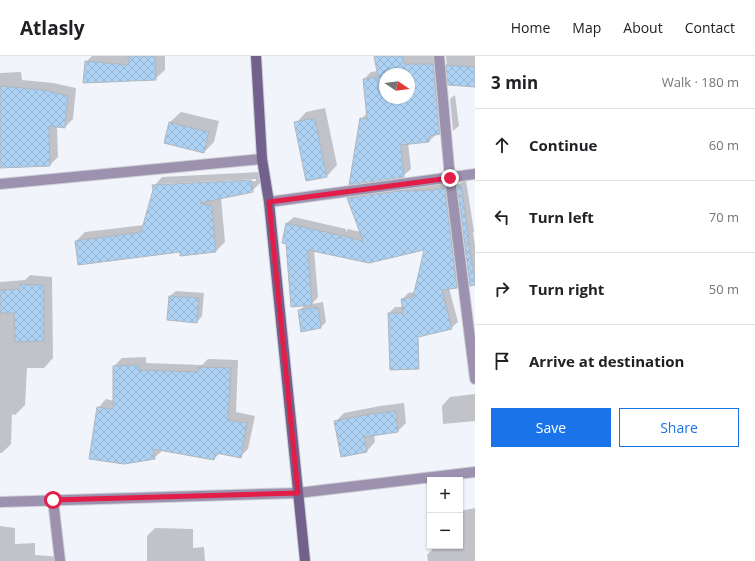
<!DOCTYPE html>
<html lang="en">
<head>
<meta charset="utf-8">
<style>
  :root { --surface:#fff; --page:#f2f2f2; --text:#202124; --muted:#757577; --line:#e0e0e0; --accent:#1a73e8 }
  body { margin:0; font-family:"Open Sans",sans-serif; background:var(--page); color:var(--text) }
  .controls { position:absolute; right:12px; bottom:12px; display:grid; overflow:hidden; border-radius:0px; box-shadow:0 1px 3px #0004 }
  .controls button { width:36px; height:36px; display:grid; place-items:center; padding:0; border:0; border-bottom:1px solid var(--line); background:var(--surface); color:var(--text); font:20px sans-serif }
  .compass { position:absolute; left:379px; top:12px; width:36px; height:36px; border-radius:50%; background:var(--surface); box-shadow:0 1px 3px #0004; rotate:103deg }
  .stop { position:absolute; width:12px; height:12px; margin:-9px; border:3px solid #e11d48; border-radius:50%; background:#fff }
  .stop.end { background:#e11d48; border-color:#fff; box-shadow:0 1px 4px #0008 }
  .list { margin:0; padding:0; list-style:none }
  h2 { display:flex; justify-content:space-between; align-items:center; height:52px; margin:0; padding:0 16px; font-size:17px }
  h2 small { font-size:13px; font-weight:400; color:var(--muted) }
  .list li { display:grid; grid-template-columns:26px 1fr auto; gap:12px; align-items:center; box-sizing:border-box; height:72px; padding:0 16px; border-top:1px solid var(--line) }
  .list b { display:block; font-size:15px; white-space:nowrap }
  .list em { font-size:13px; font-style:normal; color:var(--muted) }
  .actions { display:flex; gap:8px; padding:12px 16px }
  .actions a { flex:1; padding:9px 0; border:1px solid var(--accent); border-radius:0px; text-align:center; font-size:14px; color:var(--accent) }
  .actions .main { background:var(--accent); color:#fff }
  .icon { flex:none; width:22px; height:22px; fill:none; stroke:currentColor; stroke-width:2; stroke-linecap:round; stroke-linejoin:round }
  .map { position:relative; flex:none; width:475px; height:505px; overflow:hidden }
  header { display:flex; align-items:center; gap:24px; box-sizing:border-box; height:56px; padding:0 20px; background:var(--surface); border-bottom:1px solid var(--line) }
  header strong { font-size:19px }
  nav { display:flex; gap:22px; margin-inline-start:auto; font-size:14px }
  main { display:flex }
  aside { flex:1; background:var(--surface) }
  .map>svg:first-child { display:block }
  .shadow { fill:#0003; fill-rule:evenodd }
  .building { fill:url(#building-cross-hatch); stroke:#b1b7bc; fill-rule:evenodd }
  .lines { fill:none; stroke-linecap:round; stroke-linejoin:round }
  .street-casing { stroke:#ced0d6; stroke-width:12 }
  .secondary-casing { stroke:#ced0d6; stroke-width:12 }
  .street { stroke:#9c91af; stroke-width:10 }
  .secondary { stroke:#72618c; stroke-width:10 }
  .route { stroke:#e11d48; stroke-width:5 }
</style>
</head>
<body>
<header>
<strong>Atlasly</strong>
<nav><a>Home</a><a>Map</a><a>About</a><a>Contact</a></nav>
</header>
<main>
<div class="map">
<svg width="475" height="505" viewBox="0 0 475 505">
  <defs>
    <pattern id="building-cross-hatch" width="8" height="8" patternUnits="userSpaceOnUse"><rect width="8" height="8" fill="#add2f3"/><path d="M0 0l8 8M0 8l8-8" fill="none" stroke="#95b4d1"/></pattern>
  </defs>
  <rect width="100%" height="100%" fill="#f2f4fb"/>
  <path class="shadow" d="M92,0H165V14L155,23L86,6Z
    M375,0H440L446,70L429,85L408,87L411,113L403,120L361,63L367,57L364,23L371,16L378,15ZM385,18H409V42H385Z
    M446,0H475V30L449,28Z
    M21,16L22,24L53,27L76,32L73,63L65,71L57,70L58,101L50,109L0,111V17Z
    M455,39L459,70L453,75L450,43Z
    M325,52L337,109L327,120L296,67L306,56Z
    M181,56L219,65L214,86L204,96L165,86L170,66Z
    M260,116L261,126L252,135L221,142L225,186L216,195H180L76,185L85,176L144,169L154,134V130L162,121ZM256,123V125L160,130V128Z
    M464,124H466L474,176L473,177L475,189V228L458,130Z
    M451,126L463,224L457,231L449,232L458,266L451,272L389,257L395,251H403L402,244L408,237L415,236L425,193L314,194L318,241L312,248L323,246L326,266L321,271L299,255L305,249L287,167L294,161L346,173V176L348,173L361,176L348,142L355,136L411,129L438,128Z
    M30,219L52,221L53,302L44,312H27L25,349L15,359L12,358L11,388L2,397H0V226L25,224Z
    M176,235L204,237L202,260L197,266L170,240Z
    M146,301V307L202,309L208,303L238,304L236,356L255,360L248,393L240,401L220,397L214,403L163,394L154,402L98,352L106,343L114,345V310L122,302Z
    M475,338V365L443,368L442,350L450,341Z
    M404,347L406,367L398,375L374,379L375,386L367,395L335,366L344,357L380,350Z
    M475,452V505H428L427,499L436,490H460V455Z
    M0,470L15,472V488L35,487V499L61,501L60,505H0Z
    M155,472L193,473V492L204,491L205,505H147V480Z"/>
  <path class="building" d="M128,0H155L156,24L83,27L85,5L129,9Z
    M374,0H403L404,8H433L440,78L429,80V86L401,89L404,121L349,129L360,62L367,63L363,23L378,21ZM385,18H409V42H385Z
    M446,9L475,11V31L448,29Z
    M0,30L45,34L68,40L65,72L49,70L50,110L0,112Z
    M315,62L327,121L306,125L294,66Z
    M169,66L209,76L204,97L164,87Z
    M251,124L253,136L200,147L212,150L216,196L180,200V196L78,209L75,185L141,176L153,134L152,129Z
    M457,129H461L469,182L468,183L475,223V229L470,230Z
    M445,132L457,232L442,234L452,273L418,281L419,313L390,314L388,257H403L401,243L413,241L424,194L369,207L308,194L312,249L291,251L286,188L282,187L286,167L339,179L340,183L341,179L363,185L347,142L405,134V135L431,134Z
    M20,228L44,229V285L15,286L14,257H0V234L20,233Z
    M169,240L199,242L197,267L167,264Z
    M318,251L321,272L301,276L298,254Z
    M139,309V314L198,316L199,311L231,312L228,364L247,367L241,402L216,397L214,404L153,393L155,403L124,408L89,403L97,351L113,353V310Z
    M396,355L398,376L364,381L367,396L341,401L334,365L370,358Z"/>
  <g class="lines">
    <defs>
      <path id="street" d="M439,0L450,122L475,323
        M0,128L262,103
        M269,146L475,118
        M53,444L60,505
        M0,446L298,437L475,416"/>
      <path id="secondary" d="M256,0L262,103L269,146L305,505"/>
    </defs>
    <use href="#street" class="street-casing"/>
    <use href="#secondary" class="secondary-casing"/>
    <use href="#street" class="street"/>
    <use href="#secondary" class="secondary"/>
  </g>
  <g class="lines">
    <path class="route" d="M53,444L298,437L269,146L450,122"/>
  </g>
</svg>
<div class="controls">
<button>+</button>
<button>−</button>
</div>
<svg class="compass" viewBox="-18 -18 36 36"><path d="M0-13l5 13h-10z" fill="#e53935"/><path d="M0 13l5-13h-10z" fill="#757577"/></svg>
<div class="stop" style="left:53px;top:444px"></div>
<div class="stop end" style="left:450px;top:122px"></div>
</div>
<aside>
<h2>3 min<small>Walk · 180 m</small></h2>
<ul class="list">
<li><svg class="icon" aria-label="ahead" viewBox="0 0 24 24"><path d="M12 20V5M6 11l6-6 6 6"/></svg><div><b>Continue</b></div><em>60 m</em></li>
<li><svg class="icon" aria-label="left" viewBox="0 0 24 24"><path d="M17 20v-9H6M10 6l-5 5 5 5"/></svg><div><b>Turn left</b></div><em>70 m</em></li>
<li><svg class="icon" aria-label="right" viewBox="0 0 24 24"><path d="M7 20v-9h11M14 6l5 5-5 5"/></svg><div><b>Turn right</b></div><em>50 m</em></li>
<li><svg class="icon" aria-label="arrive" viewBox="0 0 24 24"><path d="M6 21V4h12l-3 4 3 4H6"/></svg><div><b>Arrive at destination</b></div></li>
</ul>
<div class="actions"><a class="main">Save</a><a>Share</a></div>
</aside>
</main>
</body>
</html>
